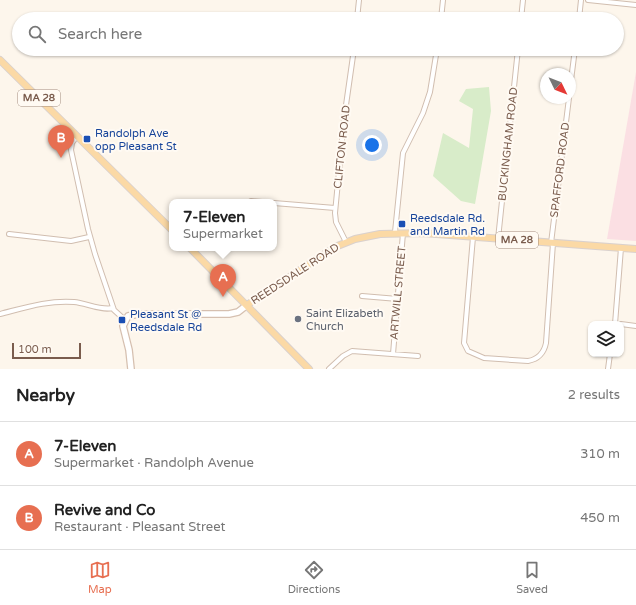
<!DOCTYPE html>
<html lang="en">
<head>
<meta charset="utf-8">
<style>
  :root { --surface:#fff; --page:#f6f6f6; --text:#222; --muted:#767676; --line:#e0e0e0; --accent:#e76f51 }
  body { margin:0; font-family:"Varela Round",sans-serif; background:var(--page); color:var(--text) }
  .controls { position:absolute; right:12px; bottom:12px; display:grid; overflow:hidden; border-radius:8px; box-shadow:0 1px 3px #0004 }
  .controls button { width:36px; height:36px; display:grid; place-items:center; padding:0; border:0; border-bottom:1px solid var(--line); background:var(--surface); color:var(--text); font:20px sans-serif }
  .compass { position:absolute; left:540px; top:68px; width:36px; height:36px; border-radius:50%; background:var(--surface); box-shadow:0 1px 3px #0004; rotate:133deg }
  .scale { position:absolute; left:12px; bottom:10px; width:69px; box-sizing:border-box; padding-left:4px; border:2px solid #7a5c4d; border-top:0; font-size:11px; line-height:14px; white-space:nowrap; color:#7a5c4d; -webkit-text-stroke:3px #fffaf3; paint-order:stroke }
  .you { position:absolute; left:372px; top:145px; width:14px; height:14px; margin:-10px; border:3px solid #fff; border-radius:50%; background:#1a73e8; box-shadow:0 0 0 6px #1a73e833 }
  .badge { display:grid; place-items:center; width:26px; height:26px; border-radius:50%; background:var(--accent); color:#fff; font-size:13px; font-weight:700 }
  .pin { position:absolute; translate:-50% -33px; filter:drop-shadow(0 1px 2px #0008) }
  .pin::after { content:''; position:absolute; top:21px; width:14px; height:12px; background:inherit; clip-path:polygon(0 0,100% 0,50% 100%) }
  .popup { position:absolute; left:169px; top:199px; width:108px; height:52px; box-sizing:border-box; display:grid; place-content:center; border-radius:8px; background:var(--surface); filter:drop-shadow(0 1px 3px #0005); font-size:13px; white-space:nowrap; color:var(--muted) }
  .popup b { font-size:15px; color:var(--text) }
  .popup::after { content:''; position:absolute; left:50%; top:100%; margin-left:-8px; border:8px solid transparent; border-top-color:var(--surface) }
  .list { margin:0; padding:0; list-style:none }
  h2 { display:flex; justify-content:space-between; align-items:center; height:52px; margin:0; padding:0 16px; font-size:17px }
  h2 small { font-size:13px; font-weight:400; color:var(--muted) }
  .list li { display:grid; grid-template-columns:26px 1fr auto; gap:12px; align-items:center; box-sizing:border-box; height:64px; padding:0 16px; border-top:1px solid var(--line) }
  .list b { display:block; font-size:15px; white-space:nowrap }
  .list p { margin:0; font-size:13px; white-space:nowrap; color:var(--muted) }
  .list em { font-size:13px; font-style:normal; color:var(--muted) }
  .icon { flex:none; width:22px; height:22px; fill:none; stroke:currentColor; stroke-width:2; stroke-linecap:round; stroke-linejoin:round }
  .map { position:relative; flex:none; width:636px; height:369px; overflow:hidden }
  .search { position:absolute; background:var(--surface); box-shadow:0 1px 3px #0004; left:12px; right:12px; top:12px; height:44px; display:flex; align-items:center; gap:10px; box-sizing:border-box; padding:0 14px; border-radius:22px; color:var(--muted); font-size:15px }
  .sheet { height:180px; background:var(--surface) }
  nav { display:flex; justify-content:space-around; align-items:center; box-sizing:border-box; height:56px; border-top:1px solid var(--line); background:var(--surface); font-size:11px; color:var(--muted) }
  nav a { display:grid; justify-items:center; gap:2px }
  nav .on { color:var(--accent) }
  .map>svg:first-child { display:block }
  .medical { fill:#fbdfe3 }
  .green { fill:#d8ecc9 }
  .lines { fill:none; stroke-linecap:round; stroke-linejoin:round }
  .street-casing { stroke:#d1beb0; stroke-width:6 }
  .secondary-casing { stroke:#d6c0b0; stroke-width:8 }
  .primary-casing { stroke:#dad1cd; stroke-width:8 }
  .street { stroke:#fff; stroke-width:4 }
  .secondary { stroke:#fff; stroke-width:5.5 }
  .primary { stroke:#fbd9a5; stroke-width:6 }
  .transit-dot { fill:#1a4fb4; stroke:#fffaf3; stroke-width:1.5 }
  .worship-dot { fill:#6b7280; stroke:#fffaf3; stroke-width:1.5 }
  .labels { text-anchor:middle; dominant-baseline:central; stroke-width:4; stroke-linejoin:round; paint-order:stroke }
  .shield { fill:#fffaf3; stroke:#a28b7f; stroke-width:1 }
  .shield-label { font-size:10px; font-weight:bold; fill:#7a5c4d }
  .transit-label { font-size:11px; fill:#164399; stroke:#fffaf3; text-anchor:start }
  .street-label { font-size:11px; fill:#7a5c4d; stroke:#fffaf3 }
  .worship-label { font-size:11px; fill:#5b616d; stroke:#fffaf3; text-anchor:start }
</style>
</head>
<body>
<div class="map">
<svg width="636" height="369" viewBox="0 0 636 369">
  <rect width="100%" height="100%" fill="#fdf6ec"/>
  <path class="medical" d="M636,72V241L607,239Z"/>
  <path class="green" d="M489,87L491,111L475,204L461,201L433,176L443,133L469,148L473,109L459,101L466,89Z"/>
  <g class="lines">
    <defs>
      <path id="street" d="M588,0L636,5
        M357,19L359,0
        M441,19L443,0
        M521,19L523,0
        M579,19L581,0
        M570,88L575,49
        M77,136L72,143L71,150L88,229L95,254L114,310L125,320
        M251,201L262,202
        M274,203L335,208
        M395,232L403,153L423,113L430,92L437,49
        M9,234L71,241L89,237
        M473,237L464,343L468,351L484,358L528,361C539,359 544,353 546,343L553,243
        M498,239L518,49
        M346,242L336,222L335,213L344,119L354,49
        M551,243L569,98
        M362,296L398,299
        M0,314C24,308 48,300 74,302C86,303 101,311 113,308
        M615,324L621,248
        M621,324L636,326
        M393,354L403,233
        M329,369L343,356L352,351L418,356
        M608,369L610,354"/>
      <path id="secondary" d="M131,369L129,350L123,326L128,316L139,314H229L238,312L247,305"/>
      <path id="primary" d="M0,60L172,230
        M190,248L309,369
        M247,305L335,247L355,239L380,234L423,233L636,249"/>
    </defs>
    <use href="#street" class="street-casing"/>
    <use href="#secondary" class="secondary-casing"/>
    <use href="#primary" class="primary-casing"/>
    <use href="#street" class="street"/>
    <use href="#secondary" class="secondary"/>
    <use href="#primary" class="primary"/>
  </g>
  <g class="transit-dot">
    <rect x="83" y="135" width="8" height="8" rx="2"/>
    <rect x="398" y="220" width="8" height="8" rx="2"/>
    <rect x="118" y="316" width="8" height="8" rx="2"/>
  </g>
  <circle class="worship-dot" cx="298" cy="319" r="4"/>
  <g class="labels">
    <g class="shield">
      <rect x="18" y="90" width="42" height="16" rx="3"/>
      <rect x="496" y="232" width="42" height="16" rx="3"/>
    </g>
    <g class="shield-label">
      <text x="39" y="98">MA 28</text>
      <text x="517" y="240">MA 28</text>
    </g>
    <g class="transit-label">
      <text x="95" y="133">Randolph Ave<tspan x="95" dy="13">opp Pleasant St</tspan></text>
      <text x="410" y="218">Reedsdale Rd.<tspan x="410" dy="13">and Martin Rd</tspan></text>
      <text x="130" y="314">Pleasant St @<tspan x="130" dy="13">Reedsdale Rd</tspan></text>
    </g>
    <g class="street-label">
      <text transform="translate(508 144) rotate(-84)">BUCKINGHAM ROAD</text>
      <text transform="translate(342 147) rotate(-84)">CLIFTON ROAD</text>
      <text transform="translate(560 170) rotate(-83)">SPAFFORD ROAD</text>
      <text transform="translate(295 274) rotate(-33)">REEDSDALE ROAD</text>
      <text transform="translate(398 293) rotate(-85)">ARTWILL STREET</text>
    </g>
    <g class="worship-label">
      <text x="306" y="313">Saint Elizabeth<tspan x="306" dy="13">Church</tspan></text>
    </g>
  </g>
</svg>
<div class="controls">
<button><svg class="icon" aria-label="layers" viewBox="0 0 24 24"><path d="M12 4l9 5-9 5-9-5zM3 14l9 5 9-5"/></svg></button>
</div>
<svg class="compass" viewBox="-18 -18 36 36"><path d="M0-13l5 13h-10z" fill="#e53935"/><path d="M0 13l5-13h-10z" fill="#767676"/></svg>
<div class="scale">100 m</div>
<div class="you"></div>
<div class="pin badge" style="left:223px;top:297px">A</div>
<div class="popup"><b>7-Eleven</b>Supermarket</div>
<div class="pin badge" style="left:61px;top:158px">B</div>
<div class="search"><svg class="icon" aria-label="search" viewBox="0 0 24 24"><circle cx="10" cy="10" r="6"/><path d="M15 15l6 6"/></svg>Search here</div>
</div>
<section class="sheet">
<h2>Nearby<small>2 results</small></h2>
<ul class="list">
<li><span class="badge">A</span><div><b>7-Eleven</b><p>Supermarket · Randolph Avenue</p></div><em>310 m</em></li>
<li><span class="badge">B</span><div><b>Revive and Co</b><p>Restaurant · Pleasant Street</p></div><em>450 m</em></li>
</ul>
</section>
<nav>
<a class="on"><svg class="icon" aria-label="map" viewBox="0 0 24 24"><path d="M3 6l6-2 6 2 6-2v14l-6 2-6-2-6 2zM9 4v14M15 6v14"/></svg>Map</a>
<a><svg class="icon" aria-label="directions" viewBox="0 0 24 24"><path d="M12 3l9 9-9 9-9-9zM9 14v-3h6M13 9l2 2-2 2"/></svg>Directions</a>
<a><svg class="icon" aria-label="saved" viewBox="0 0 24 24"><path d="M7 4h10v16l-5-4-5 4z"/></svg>Saved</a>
</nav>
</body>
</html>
